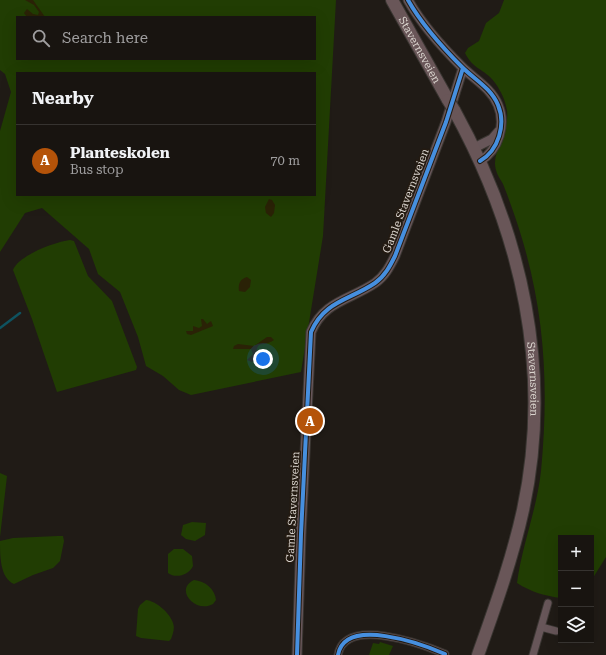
<!DOCTYPE html>
<html lang="en">
<head>
<meta charset="utf-8">
<style>
  :root { --surface:#181410; --page:#211d19; --text:#f1f3f6; --muted:#9f9e9f; --line:#363330; --accent:#b45309 }
  body { margin:0; font-family:"Roboto Serif",serif; background:var(--page); color:var(--text) }
  .controls { position:absolute; right:12px; bottom:12px; display:grid; overflow:hidden; border-radius:0px; box-shadow:0 4px 16px #0002 }
  .controls button { width:36px; height:36px; display:grid; place-items:center; padding:0; border:0; border-bottom:1px solid var(--line); background:var(--surface); color:var(--text); font:20px sans-serif }
  .you { position:absolute; left:263px; top:359px; width:14px; height:14px; margin:-10px; border:3px solid #fff; border-radius:50%; background:#1a73e8; box-shadow:0 0 0 6px #1a73e833 }
  .badge { display:grid; place-items:center; width:26px; height:26px; border-radius:50%; background:var(--accent); color:#fff; font-size:13px; font-weight:700 }
  .pin { position:absolute; translate:-50% -50%; border:2px solid #fff; box-shadow:0 1px 4px #0006 }
  .list { margin:0; padding:0; list-style:none }
  h2 { display:flex; justify-content:space-between; align-items:center; height:52px; margin:0; padding:0 16px; font-size:17px }
  h2 small { font-size:13px; font-weight:400; color:var(--muted) }
  .list li { display:grid; grid-template-columns:26px 1fr auto; gap:12px; align-items:center; box-sizing:border-box; height:72px; padding:0 16px; border-top:1px solid var(--line) }
  .list b { display:block; font-size:15px; white-space:nowrap }
  .list p { margin:0; font-size:13px; white-space:nowrap; color:var(--muted) }
  .list em { font-size:13px; font-style:normal; color:var(--muted) }
  .icon { flex:none; width:22px; height:22px; fill:none; stroke:currentColor; stroke-width:2; stroke-linecap:round; stroke-linejoin:round }
  .map { position:relative; flex:none; width:606px; height:655px; overflow:hidden }
  .search { position:absolute; background:var(--surface); box-shadow:0 4px 16px #0002; left:16px; top:16px; width:300px; height:44px; display:flex; align-items:center; gap:10px; box-sizing:border-box; padding:0 14px; border-radius:0px; color:var(--muted); font-size:15px }
  .panel { position:absolute; background:var(--surface); box-shadow:0 4px 16px #0002; left:16px; top:72px; width:300px; height:124px; border-radius:0px }
  .map>svg:first-child { display:block }
  .green { fill:#213d03; fill-rule:evenodd }
  .sand { fill:#2a2206 }
  .lines { fill:none; stroke-linecap:round; stroke-linejoin:round }
  .stream { stroke:#0f5360; stroke-width:2.5 }
  .minor-casing { stroke:#393531; stroke-width:9 }
  .tertiary-casing { stroke:#393531; stroke-width:11 }
  .primary-casing { stroke:#393531; stroke-width:14 }
  .minor { stroke:#675659; stroke-width:7 }
  .tertiary { stroke:#675659; stroke-width:9 }
  .primary { stroke:#695658; stroke-width:12 }
  .primary-bridge-casing { stroke:#393531; stroke-width:14; stroke-linecap:butt }
  .primary-bridge { stroke:#695658; stroke-width:12 }
  .cycleway-casing { stroke:#241b12; stroke-width:6 }
  .cycleway { stroke:#468fdf; stroke-width:4 }
  .labels { text-anchor:middle; dominant-baseline:central; stroke-width:3.5; stroke-linejoin:round; paint-order:stroke }
  .street-label { font-size:11px; fill:#dad4ce; stroke:#241b12 }
</style>
</head>
<body>
<div class="map">
<svg width="606" height="655" viewBox="0 0 606 655">
  <rect width="100%" height="100%" fill="#201b16"/>
  <path class="green" d="M0,0H336L323,236L301,372L191,395L179,390L163,376L146,366L138,337L120,292L98,274L89,249L42,208L25,213L0,252V131L11,92L5,74L0,70ZM17,17H315V59H17ZM17,73H315V195H17Z
    M504,0H606V557L591,581V538H561V598C545,596 531,592 517,583C522,545 537,509 541,471C549,387 545,312 520,232C515,216 509,199 503,184C501,180 497,175 496,170C490,151 513,128 506,106C504,96 497,84 490,77C479,67 473,68 465,53L468,48L479,41L486,23L499,13Z
    M70,240L74,241L88,276L112,301L137,367L136,370L57,392L32,319L13,270C19,255 55,242 70,240Z
    M0,473L7,476L0,537Z
    M192,522L206,523L205,535L195,541L186,539L181,535L183,525Z
    M58,536H63L64,541L60,561L53,568L33,575L14,584C0,578 0,556 0,541L13,538Z
    M174,549H183L192,556L193,566C189,575 176,579 168,573V554Z
    M194,580C205,581 215,589 216,600L213,604C195,614 174,589 194,580Z
    M146,600C156,601 170,613 173,623C175,628 173,634 171,639L169,641L141,638L136,636L138,609L140,605Z
    M380,642L393,646L389,655H369L373,643L379,644Z"/>
  <path class="sand" d="M25,0H33L45,17H27L24,13L27,9L33,14L38,15L39,12L34,5Z
    M269,199L272,200L275,205L274,213L271,217L266,213L265,207Z
    M247,277L251,280L250,287L245,292L239,291C238,284 240,279 247,277Z
    M201,319H203L207,324L211,321L213,326L191,335L187,334L186,331H193V326L199,328L202,326Z
    M267,337H271L274,340C260,349 257,337 256,359L252,362L247,360L253,354L251,349H233L234,346L238,344L254,346Z"/>
  <g class="lines">
    <path class="stream" d="M0,328L20,313"/>
    <defs>
      <path id="minor" d="M541,627L556,631
        M338,655C345,616 422,644 445,654
        M533,655L548,603"/>
      <path id="tertiary" d="M408,0C422,25 442,47 462,67C474,79 491,88 498,105C506,124 499,150 480,161
        M474,148L492,139L499,131
        M297,655L301,534L311,332C324,301 350,300 375,283C385,276 390,266 395,256L446,122L463,68"/>
      <g id="primary">
        <path id="s1" d="M392,0L448,100"/>
        <path id="s2" d="M454,110C522,233 553,372 523,510C512,560 495,607 478,655"/>
      </g>
    </defs>
    <use href="#minor" class="minor-casing"/>
    <use href="#tertiary" class="tertiary-casing"/>
    <use href="#primary" class="primary-casing"/>
    <use href="#minor" class="minor"/>
    <use href="#tertiary" class="tertiary"/>
    <use href="#primary" class="primary"/>
    <defs>
      <path id="primary-bridge" d="M448,100L454,110"/>
    </defs>
    <use href="#primary-bridge" class="primary-bridge-casing"/>
    <use href="#primary-bridge" class="primary-bridge"/>
    <defs>
      <path id="cycleway" d="M408,0C422,25 442,47 462,67C474,79 491,88 498,105C506,124 499,150 480,161
        M297,655L301,534L311,332C324,301 350,300 375,283C385,276 390,266 395,256L446,122L463,68
        M338,655C345,616 422,644 445,654"/>
    </defs>
    <use href="#cycleway" class="cycleway-casing"/>
    <use href="#cycleway" class="cycleway"/>
  </g>
  <g class="labels">
    <g class="street-label">
      <text stroke="none"><textPath href="#s1" startOffset="57">Stavernsveien</textPath></text>
      <text transform="translate(406 201) rotate(-69)">Gamle Stavernsveien</text>
      <text stroke="none"><textPath href="#s2" startOffset="283">Stavernsveien</textPath></text>
      <text transform="translate(293 507) rotate(-87)">Gamle Stavernsveien</text>
    </g>
  </g>
</svg>
<div class="controls">
<button>+</button>
<button>−</button>
<button><svg class="icon" aria-label="layers" viewBox="0 0 24 24"><path d="M12 4l9 5-9 5-9-5zM3 14l9 5 9-5"/></svg></button>
</div>
<div class="you"></div>
<div class="pin badge" style="left:310px;top:421px">A</div>
<div class="search"><svg class="icon" aria-label="search" viewBox="0 0 24 24"><circle cx="10" cy="10" r="6"/><path d="M15 15l6 6"/></svg>Search here</div>
<section class="panel">
<h2>Nearby<small></small></h2>
<ul class="list">
<li><span class="badge">A</span><div><b>Planteskolen</b><p>Bus stop</p></div><em>70 m</em></li>
</ul>
</section>
</div>
</body>
</html>
